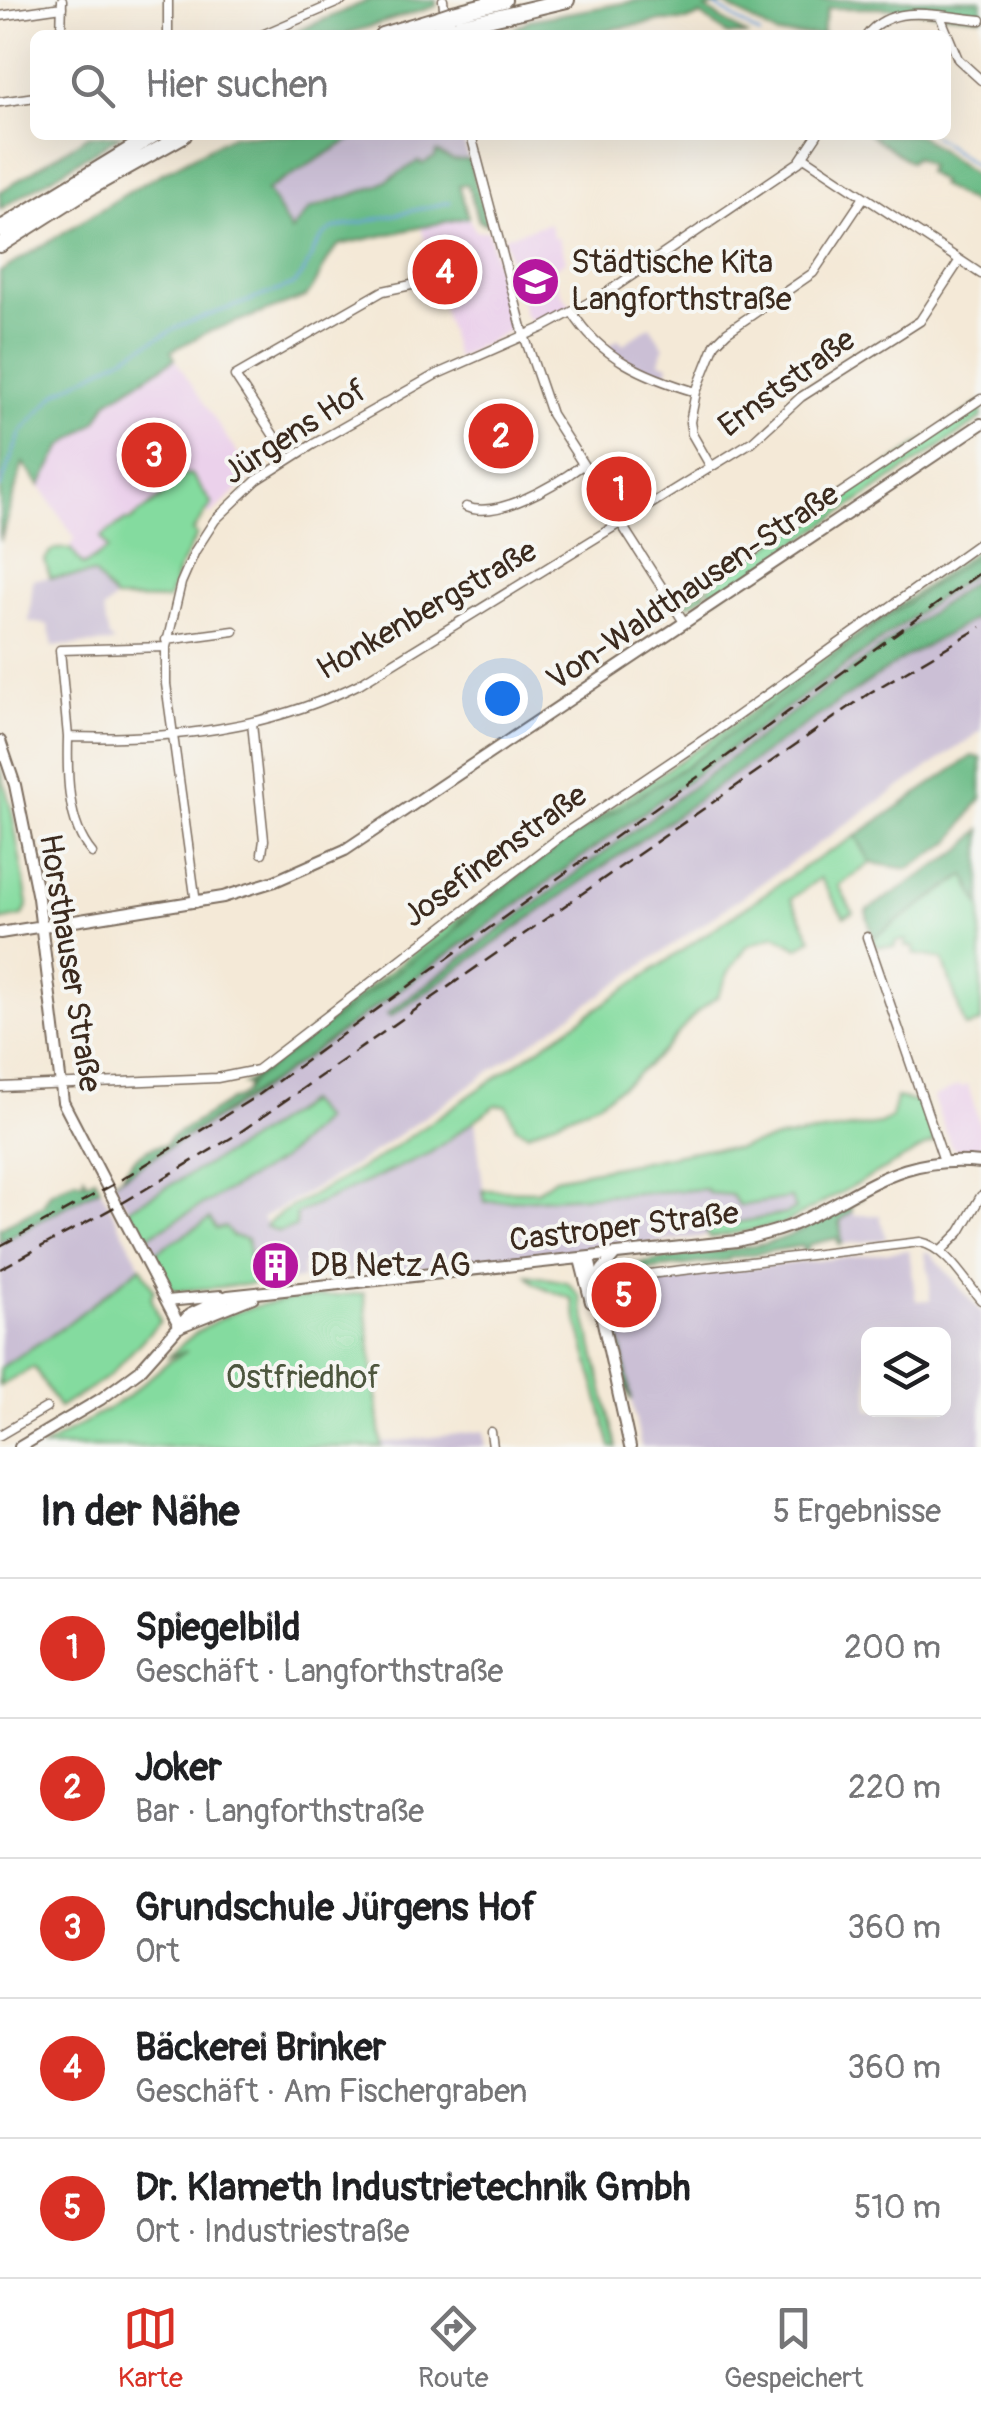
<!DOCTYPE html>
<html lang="de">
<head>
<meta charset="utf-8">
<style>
  :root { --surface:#fff; --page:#f2f2f2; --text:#202124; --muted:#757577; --line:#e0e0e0; --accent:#d93025 }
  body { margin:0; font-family:Pangolin,sans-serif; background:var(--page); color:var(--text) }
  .controls { position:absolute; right:30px; bottom:30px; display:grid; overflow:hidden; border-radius:15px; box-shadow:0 10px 40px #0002 }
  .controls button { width:90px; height:90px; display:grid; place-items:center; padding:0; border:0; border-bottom:2px solid var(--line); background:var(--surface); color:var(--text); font:50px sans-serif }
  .you { position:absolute; left:502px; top:698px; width:35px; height:35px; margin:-25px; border:8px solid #fff; border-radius:50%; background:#1a73e8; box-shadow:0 0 0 15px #1a73e833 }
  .badge { display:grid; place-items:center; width:65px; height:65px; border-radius:50%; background:var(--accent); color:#fff; font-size:32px; font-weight:700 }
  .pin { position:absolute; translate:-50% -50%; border:5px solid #fff; box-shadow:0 2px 10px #0006 }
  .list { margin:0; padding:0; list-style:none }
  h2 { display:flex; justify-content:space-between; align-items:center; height:130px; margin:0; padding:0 40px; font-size:42px }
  h2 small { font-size:32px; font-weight:400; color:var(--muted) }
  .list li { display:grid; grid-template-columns:65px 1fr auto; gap:30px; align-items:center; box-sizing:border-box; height:140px; padding:0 40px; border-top:2px solid var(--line) }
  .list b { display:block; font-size:38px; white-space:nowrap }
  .list p { margin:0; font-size:32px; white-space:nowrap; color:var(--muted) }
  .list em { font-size:32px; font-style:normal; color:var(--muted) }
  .icon { flex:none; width:55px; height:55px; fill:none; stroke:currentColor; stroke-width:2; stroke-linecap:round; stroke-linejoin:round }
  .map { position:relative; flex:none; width:981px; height:1447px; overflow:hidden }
  .search { position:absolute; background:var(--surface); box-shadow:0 10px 40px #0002; left:30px; right:30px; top:30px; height:110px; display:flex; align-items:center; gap:25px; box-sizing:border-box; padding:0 35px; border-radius:15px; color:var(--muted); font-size:38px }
  .sheet { height:830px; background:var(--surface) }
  nav { display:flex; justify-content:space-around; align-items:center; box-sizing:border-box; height:140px; border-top:2px solid var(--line); background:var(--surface); font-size:28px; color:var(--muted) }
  nav a { display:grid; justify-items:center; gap:5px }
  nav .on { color:var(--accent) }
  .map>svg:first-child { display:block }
  .built { fill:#ebd1eb }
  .industrial { fill:#cbbfd5; fill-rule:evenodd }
  .green { fill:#84db9f; stroke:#60825e; stroke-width:2.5 }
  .forest { fill:#6bbb86; stroke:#537252; stroke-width:2.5 }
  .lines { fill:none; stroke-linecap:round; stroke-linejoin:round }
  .stream { stroke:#6ba2d9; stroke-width:2.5 }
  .street-casing { stroke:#7c6d5f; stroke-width:11 }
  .secondary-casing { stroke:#7c6d5f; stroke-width:14 }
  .highway-casing { stroke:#7c6d5f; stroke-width:18 }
  .street { stroke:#fff; stroke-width:8 }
  .secondary { stroke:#fff; stroke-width:10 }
  .highway { stroke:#fff; stroke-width:14 }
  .rail { stroke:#3b2a1e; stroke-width:2.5; stroke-dasharray:15 8; stroke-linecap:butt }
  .highway-bridge-casing { stroke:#7c6d5f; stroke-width:18; stroke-linecap:butt }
  .highway-bridge { stroke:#fff; stroke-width:14 }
  .labels { text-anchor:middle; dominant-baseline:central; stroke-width:8; stroke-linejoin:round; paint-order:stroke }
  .poi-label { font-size:32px; fill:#3b2a1e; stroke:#f6f6f2; text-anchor:start }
  .street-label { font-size:32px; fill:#3b2a1e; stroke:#f6f6f2 }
  .park-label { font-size:32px; fill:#4d563e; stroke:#f6f6f2 }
</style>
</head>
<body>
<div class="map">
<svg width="981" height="1447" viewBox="0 0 981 1447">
  <rect width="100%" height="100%" fill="#f6f6f2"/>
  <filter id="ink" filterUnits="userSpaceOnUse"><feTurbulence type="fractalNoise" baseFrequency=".01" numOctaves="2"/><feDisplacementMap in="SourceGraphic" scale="20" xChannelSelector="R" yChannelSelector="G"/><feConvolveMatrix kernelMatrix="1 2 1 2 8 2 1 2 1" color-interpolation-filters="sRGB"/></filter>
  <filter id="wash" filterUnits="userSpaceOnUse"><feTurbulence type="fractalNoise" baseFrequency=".0048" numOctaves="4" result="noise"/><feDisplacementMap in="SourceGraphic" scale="40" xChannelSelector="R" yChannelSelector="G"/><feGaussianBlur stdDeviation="2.25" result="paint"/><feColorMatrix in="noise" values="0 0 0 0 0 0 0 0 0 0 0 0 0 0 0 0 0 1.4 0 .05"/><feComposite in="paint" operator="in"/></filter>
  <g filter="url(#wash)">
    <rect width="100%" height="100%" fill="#f4e9d7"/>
    <path class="built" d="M468,217L476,231H488L513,328L479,347L476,341V348L456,358L421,226Z
      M549,223L554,238L558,237L566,260L552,270L561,293L572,307L538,324L525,315L504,237Z
      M175,359L252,476L211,515L206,512L212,504L189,477H183L160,490L164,495L154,504L101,536L109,548L83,566L70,548L75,538L40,486L63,446L97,421L108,401Z
      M959,1085L960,1088L968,1085L981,1130V1153L959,1151L951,1146L933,1098Z"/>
    <path class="industrial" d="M358,135H462L468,160H453L436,153V157L421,165L419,161L378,186L319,204L292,232L267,191Z
      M650,326L664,347L660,362L669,365L665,379L632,364L606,347L619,339L623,344Z
      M981,569V576L794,711L388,1013L391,1017L674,816L904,658L981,615V731L355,1165L262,1218L271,1231L296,1227V1214L430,1153L475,1121L485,1202L708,1189L709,1193L731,1195L740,1206L790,1197L796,1209L783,1215L710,1228L708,1236L347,1276L345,1264L337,1259L302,1265L303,1279L254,1284L247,1239L231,1237L216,1229L180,1236L151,1255L143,1239L281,1160L307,1103L245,1143L128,1209L113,1182L256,1094Z
      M94,574L115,599L103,610L109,638L114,643L53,646L48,625L29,622L33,579Z
      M100,1188L141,1266L62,1328L0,1368V1242Z
      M852,1211L853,1215H880L886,1239L842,1244L840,1221Z
      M909,1250L916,1301L930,1300V1278L924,1251L931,1254L981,1312V1447H641L610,1290L614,1284ZM868,1334H944V1410H868Z
      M484,1431L486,1447H382V1443Z"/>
    <path class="green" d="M981,402V419L715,598L708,587L704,590L706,594L689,605L685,602Z
      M187,474L192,475L212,504L193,531L197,535L178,571L168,600L115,599L94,574L50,578L45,560C53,546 57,549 71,549L83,566L108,549L101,537L126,520L130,521L164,495L160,489Z
      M981,547V552L874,626L692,762L560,845L460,922L450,935L408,963L250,1083L247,1092V1084H244L526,866L757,708V705Z
      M981,567L256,1094L113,1182L280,1076Z
      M0,767L12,812L28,904L23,916L0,921Z
      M856,836L871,863L839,886L853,913L844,917L820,878L791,899L812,938L798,948L775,935L747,946L729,971L718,996L697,1012L662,1052L632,1079L599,1102L528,1133L516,1127L506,1105H496L430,1153L296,1214V1227L278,1232L265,1226L281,1213L377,1159L804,867Z
      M966,875L981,908V1023L965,1027L943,959L914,954V947L905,946L907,940L895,942V947L876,946L873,938Z
      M896,1098L923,1103L934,1142L783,1224L709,1238L706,1232L712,1227L786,1214L796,1209L791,1198L740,1206L731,1195L708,1193L707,1189L485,1202L483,1190L537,1191L555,1178L705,1149H735L780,1138L880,1124L891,1118Z
      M307,1102L323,1120L281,1160L143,1239L128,1209L245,1143Z
      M210,1219L216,1229L225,1227L232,1236L247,1239L254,1284L177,1291L166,1283L151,1255Z
      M141,1266L154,1290L151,1297L160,1321L109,1376L59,1408L34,1367L0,1386V1368L62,1328Z
      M527,1275L567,1282L580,1296L617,1447H611L572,1299L535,1284Z
      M364,1293L382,1447H43L126,1398L167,1363L187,1351L169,1357C224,1297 289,1301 364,1293Z"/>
    <path class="forest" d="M369,0H436V6L343,35H289Z
      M641,0H981V17L886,8H828L822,32L826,35H777L724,4L706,9L746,35H728L701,15L687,21H663L574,35H505L529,20Z
      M89,135H121L0,209V192Z
      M233,135H358L267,190L291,231L310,209L378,186L419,161L422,164L435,157L436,152L453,160H469L487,224L479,221L467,184L459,185L468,217L339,245C324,259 320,282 306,297L208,332L171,351L175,359L108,401L97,421L63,446L40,486L23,463L0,542V272L142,184Z
      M870,135H919L981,180V208L939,185L941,182L926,172L929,166L915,157L910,162Z
      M981,552V567L280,1076L120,1178C130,1161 145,1146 165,1145L170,1138L231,1100C241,1099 246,1093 250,1083L408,963L450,935L474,911L560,846L692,762L874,626Z
      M981,576V615L904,658L784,739L390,1017L387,1014L794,711Z
      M972,756L981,758V798L951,842L908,869L871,863L856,836Z
      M981,829V908L965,875L873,938L866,911L963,849Z
      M84,1176L87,1182L95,1178L100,1188L0,1242V1228L43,1205L50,1193L76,1180L83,1182Z
      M857,1199H860L850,1205L852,1211L840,1221L842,1244L839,1245L837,1238L808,1245V1251H803L802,1246L729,1258V1260L636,1271L630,1274L631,1282L614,1284L610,1291L632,1400C623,1387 599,1294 606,1281C620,1257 736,1252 768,1243C800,1234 829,1215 857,1199Z"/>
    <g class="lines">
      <path class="stream" d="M714,5L760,35
        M932,135L981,170
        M0,488L21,432L57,393L182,325L293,285C312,270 310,241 333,229L450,202"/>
    </g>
  </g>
  <g filter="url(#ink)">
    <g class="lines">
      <defs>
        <path id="street" d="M443,0L445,16
          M0,16L62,7
          M940,16L958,59L981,80
          M61,35L62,0
          M168,35V0
          M262,35L343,0
          M867,35C893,1 943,17 981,20
          M0,102L35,97
          M471,135L524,335L551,414L684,622
          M804,157L981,274
          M572,312C600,358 646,377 696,392
          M289,459L235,376L383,291L435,280
          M711,467L692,434L690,422L696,392L715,344L727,332L813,273L864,197
          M466,507C498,520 556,484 581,466
          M673,605L981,399
          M166,640L234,631
          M252,723L264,840L262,853
          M68,737L60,650L166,647
          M92,853C67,824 67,774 68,737C170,740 267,730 359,684L753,441L801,397L920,321L960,260
          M196,903L166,684V647L181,583L195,551L215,520L257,480L312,445L435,375L544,327L606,293L799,162L817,135
          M867,937L944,1161
          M0,1087L217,1078L257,1070L565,833L709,736L981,542
          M940,1252L960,1232L981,1196
          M632,1276L920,1242C946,1247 964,1280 981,1300
          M491,1432L493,1447
          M0,1435L46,1408"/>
        <path id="secondary" d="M0,741L15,785L38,898L63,1102L180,1327
          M0,933L223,897L275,881L345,850L981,424
          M589,1258L630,1447
          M580,1259L591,1302
          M595,1288L602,1270L614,1256
          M167,1301L221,1296
          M181,1326L253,1297
          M20,1447L101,1399L140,1370L189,1315L228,1296L737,1241C757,1236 778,1232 797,1223C866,1191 899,1154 981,1163"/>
        <path id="highway" d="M453,13L504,0
          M454,27L567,0
          M382,35L438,18
          M0,229L154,135
          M0,245L88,189L184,135"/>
      </defs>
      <use href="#street" class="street-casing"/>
      <use href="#secondary" class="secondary-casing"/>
      <use href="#highway" class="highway-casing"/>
      <use href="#street" class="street"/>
      <use href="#secondary" class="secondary"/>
      <use href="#highway" class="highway"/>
      <path class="rail" d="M0,1246L114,1184L260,1094L981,572
        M0,1269L124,1202L236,1135L871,692L981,627"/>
      <defs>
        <path id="highway-bridge" d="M438,18L453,13
          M439,31L454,27"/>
      </defs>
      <use href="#highway-bridge" class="highway-bridge-casing"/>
      <use href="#highway-bridge" class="highway-bridge"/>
    </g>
  </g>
  <defs>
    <symbol id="school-disc" viewBox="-11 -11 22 22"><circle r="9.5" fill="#b5179e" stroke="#f6f6f2"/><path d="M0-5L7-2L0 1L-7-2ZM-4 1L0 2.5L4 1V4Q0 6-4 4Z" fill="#fff"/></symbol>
    <symbol id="building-disc" viewBox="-11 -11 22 22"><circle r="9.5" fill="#b5179e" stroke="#f6f6f2"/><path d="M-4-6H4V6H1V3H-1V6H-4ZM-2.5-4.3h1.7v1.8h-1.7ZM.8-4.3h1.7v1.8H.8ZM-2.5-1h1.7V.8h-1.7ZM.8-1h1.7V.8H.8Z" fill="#fff"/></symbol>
  </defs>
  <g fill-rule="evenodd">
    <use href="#school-disc" x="508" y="254" width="55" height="55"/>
    <use href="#building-disc" x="248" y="1238" width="55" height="55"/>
  </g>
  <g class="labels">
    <g class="poi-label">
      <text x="571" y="263">Städtische Kita<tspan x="571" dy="37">Langforthstraße</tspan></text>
      <text x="310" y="1266">DB Netz AG</text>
    </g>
    <g class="street-label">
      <text transform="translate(787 383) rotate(-36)">Ernststraße</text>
      <text transform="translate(295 432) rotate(-33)">Jürgens Hof</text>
      <text transform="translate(693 587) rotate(-34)">Von-Waldthausen-Straße</text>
      <text transform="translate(427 610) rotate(-30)">Honkenbergstraße</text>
      <text transform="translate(495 856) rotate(-36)">Josefinenstraße</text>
      <text transform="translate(70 963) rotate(81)">Horsthauser Straße</text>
      <text transform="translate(624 1227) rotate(-7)">Castroper Straße</text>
    </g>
    <g class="park-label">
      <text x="303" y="1378">Ostfriedhof</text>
    </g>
  </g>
</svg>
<div class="controls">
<button><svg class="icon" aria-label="layers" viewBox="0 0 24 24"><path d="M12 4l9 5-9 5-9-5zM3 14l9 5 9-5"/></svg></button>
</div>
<div class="you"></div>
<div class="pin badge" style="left:619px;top:489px">1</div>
<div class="pin badge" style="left:501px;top:436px">2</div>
<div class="pin badge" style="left:154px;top:455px">3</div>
<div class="pin badge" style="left:445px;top:272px">4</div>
<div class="pin badge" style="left:624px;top:1295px">5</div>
<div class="search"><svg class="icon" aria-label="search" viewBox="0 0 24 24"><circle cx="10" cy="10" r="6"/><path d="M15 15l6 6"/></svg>Hier suchen</div>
</div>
<section class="sheet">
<h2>In der Nähe<small>5 Ergebnisse</small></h2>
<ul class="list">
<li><span class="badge">1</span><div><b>Spiegelbild</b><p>Geschäft · Langforthstraße</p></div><em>200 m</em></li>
<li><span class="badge">2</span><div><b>Joker</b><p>Bar · Langforthstraße</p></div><em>220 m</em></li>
<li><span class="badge">3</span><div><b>Grundschule Jürgens Hof</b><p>Ort</p></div><em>360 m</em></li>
<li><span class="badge">4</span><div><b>Bäckerei Brinker</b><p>Geschäft · Am Fischergraben</p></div><em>360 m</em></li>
<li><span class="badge">5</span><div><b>Dr. Klameth Industrietechnik Gmbh</b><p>Ort · Industriestraße</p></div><em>510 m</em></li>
</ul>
</section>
<nav>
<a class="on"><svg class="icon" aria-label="map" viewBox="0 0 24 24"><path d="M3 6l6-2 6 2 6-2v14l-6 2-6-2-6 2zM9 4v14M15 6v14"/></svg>Karte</a>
<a><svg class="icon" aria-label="directions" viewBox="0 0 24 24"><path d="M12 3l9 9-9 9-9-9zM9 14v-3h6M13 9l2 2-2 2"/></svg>Route</a>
<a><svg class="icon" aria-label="saved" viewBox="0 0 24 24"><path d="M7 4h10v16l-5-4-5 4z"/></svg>Gespeichert</a>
</nav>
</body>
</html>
